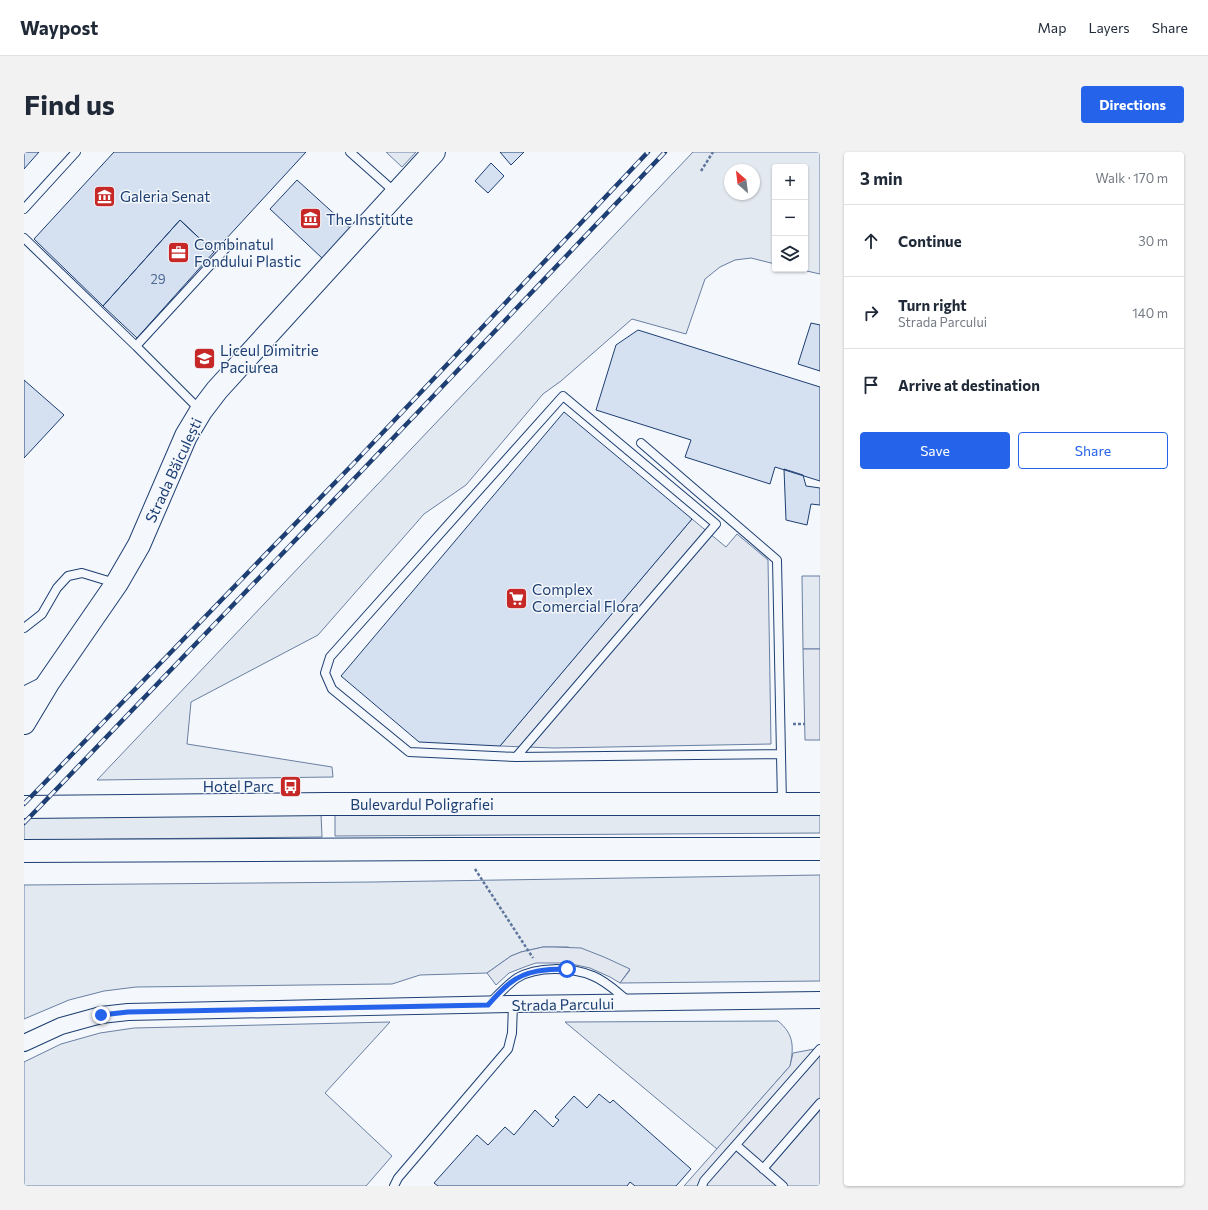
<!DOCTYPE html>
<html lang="en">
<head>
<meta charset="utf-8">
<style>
  :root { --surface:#fff; --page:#f2f2f3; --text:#1f2937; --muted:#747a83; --line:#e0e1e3; --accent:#2563eb }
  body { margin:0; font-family:Commissioner,sans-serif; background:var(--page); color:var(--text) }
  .controls { position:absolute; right:12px; top:12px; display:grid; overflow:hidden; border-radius:4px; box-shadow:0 1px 3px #0004 }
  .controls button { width:36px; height:36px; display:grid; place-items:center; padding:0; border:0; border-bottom:1px solid var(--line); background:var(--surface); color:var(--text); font:20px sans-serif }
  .compass { position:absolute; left:700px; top:12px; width:36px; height:36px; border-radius:50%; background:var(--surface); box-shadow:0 1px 3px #0004; rotate:332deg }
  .stop { position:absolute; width:12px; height:12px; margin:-9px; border:3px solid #2563eb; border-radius:50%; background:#fff }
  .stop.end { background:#2563eb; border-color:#fff; box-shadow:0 1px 4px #0008 }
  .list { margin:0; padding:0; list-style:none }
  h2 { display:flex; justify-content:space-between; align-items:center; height:52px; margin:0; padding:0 16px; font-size:17px }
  h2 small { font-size:13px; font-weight:400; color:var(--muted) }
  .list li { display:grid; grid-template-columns:26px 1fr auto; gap:12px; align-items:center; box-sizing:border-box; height:72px; padding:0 16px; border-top:1px solid var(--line) }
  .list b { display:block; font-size:15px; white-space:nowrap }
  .list p { margin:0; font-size:13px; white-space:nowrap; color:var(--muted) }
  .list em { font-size:13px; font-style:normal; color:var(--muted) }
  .actions { display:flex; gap:8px; padding:12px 16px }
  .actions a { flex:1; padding:9px 0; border:1px solid var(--accent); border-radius:4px; text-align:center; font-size:14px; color:var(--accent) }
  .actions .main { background:var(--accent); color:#fff }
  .icon { flex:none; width:22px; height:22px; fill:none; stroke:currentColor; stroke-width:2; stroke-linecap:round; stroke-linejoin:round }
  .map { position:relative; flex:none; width:796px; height:1034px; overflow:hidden; border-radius:4px }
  header { display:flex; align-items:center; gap:24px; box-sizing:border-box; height:56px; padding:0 20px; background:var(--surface); border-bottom:1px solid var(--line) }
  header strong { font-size:19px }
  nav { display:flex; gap:22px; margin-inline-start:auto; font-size:14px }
  .intro { display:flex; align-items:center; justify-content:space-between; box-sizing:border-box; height:96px; padding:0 24px }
  h1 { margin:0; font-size:28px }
  .button { padding:10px 18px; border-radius:4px; background:var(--accent); color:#fff; font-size:14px; font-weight:700 }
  main { display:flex; gap:24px; padding:0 24px }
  aside { flex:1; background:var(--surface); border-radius:4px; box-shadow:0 1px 3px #0004 }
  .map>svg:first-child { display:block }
  .green { fill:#e3e9f0; stroke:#687fa3; fill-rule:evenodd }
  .parking { fill:#e3e8f0; stroke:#687fa3 }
  .building { fill:#d5e0f0; stroke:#1d3f73 }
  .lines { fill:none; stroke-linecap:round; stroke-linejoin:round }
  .lane-casing { stroke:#1d3f73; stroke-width:10 }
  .street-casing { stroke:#1d3f73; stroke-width:18 }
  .secondary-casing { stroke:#1d3f73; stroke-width:24 }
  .path { stroke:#5e769c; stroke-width:2.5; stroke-dasharray:3 2; stroke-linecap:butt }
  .lane { stroke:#f4f7fb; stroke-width:8 }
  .street { stroke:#f4f7fb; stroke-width:16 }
  .secondary { stroke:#f4f7fb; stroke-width:22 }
  .rail-casing { stroke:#1d3f73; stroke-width:4.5 }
  .rail { stroke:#f4f7fb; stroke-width:3; stroke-dasharray:9; stroke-linecap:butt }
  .route { stroke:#2563eb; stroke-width:5 }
  .labels { text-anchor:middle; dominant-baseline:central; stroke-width:3; stroke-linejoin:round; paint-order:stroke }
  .number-label { font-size:13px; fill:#4b6792 }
  .poi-label { font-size:15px; fill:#1d3f73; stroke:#f4f7fb; text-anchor:start }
  .street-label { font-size:15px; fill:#1d3f73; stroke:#f4f7fb }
</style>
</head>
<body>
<header>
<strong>Waypost</strong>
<nav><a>Map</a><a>Layers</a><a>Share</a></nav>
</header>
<div class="intro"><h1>Find us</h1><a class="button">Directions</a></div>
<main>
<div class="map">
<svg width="796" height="1034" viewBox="0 0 796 1034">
  <rect width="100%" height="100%" fill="#f4f7fb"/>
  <path class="green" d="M362,0H392L378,15Z
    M669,0H796V122L774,117H781V15H751V112L727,106L711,108L696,115L681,127L662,182L608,167L537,229L519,242L442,333L400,362L294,483L167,550L163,592L308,615L309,625L73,628ZM706,18H730V42H706Z
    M778,424H796V497H779Z
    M796,657V681L311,684V660Z
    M0,662H297L298,685L0,688Z
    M796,723V829L596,831L606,818L544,795H519L497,800L487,804L463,821L396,823L368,832L112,835L80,839L45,848L0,867V733L349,730Z
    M754,869C770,882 770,895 766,914L693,997L541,870Z
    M366,870L301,941L368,1004L342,1034H0V910L37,892L76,881L110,876Z"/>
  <path class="parking" d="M668,367L702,395L713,382L744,408L747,592L530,596L476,594Z
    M779,497H796V588H781Z
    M519,795H530L557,796L580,805L606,817L596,831L586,825L566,816L543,811H512L503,814L485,821L472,833L463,821L487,804L497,800Z
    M796,896V1034H660L766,914L769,901Z"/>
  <path class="building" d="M0,0H15L0,17Z
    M90,0H282L190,100L156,68L79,154L10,87Z
    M476,0H500L487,13Z
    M467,11L480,24L464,41L451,29Z
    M273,28L327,77L299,107L246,57Z
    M156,68L190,100L113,186L79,154Z
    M787,171L796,173V219L774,212Z
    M614,178L796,235V329L751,315L746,332L661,305L667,288L572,258L592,193Z
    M0,228L40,263L0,306Z
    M540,260L668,367L476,594L395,590L317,524Z
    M760,317L779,323L782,334L796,336V353L787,352L783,373L762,368Z
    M575,942L586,951L589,948L667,1017L652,1034H611L606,1030L603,1034H414L410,1031L453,983L464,993L481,975L490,983L511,958L529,975L535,968L531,965L550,944L563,956Z"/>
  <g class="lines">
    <defs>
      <path id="lane" d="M326,0L372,41
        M0,57L52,0
        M0,86L112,194
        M176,258L112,194L203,95
        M617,291L753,408L758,651
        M0,476L18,462L33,436L44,424L58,421L91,431
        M492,605L385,600L308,537L301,521L306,505L539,244L692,372L492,605L757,602
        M466,851C474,843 483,833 493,826C513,814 547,815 569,824C582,829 593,840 604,849
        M712,993L759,1034
        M739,1017L796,951
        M370,1034L374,1026L484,897L488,881L489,852
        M678,1034L680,1029L796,897"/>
      <path id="street" d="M0,543L24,531
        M0,891L37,874L77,863L104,860L489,852L796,848"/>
      <path id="secondary" d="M0,571L24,531L93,431L115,393L162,284L177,259L193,238L410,0
        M0,655L303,652H796
        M0,699L423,697H796"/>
    </defs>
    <use href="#lane" class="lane-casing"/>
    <use href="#street" class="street-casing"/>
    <use href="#secondary" class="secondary-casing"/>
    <path class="path" d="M677,19L689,0
      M769,572H781
      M451,717L509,806"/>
    <use href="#lane" class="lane"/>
    <use href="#street" class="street"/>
    <use href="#secondary" class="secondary"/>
    <defs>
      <path id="rail" d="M0,652L329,312L624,0
        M0,671L396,258L641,0"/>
    </defs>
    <use href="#rail" class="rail-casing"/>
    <use href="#rail" class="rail"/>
  </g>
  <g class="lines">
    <path class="route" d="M77,863L104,860L464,853C471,845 478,837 486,831C502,818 524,817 543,817"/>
  </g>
  <defs>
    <symbol id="museum-square" viewBox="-11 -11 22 22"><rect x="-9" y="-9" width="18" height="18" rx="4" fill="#c62828" stroke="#f4f7fb"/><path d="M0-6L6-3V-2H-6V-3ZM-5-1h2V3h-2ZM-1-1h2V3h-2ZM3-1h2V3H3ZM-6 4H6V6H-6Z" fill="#fff"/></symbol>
    <symbol id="office-square" viewBox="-11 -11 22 22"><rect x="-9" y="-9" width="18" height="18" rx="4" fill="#c62828" stroke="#f4f7fb"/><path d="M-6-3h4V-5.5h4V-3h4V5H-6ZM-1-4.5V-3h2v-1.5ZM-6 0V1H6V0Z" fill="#fff"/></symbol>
    <symbol id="school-square" viewBox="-11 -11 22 22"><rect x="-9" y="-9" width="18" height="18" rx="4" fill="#c62828" stroke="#f4f7fb"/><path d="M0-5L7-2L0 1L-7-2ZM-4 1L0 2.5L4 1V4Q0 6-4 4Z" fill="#fff"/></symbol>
    <symbol id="supermarket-square" viewBox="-11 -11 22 22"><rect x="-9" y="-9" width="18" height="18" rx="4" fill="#c62828" stroke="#f4f7fb"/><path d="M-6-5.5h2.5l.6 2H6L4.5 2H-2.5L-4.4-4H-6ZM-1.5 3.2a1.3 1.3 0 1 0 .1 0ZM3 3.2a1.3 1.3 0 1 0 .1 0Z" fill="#fff"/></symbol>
    <symbol id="bus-square" viewBox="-11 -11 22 22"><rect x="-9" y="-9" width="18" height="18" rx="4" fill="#c62828" stroke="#f4f7fb"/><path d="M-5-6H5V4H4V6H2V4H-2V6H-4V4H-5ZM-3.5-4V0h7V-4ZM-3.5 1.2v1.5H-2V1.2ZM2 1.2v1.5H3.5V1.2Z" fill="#fff"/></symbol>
  </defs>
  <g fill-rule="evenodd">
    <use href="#museum-square" x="68" y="32" width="25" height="25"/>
    <use href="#museum-square" x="274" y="54" width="25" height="25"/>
    <use href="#office-square" x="142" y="88" width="25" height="25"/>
    <use href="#school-square" x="168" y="194" width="25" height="25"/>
    <use href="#supermarket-square" x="480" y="434" width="25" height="25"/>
    <use href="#bus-square" x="254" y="622" width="25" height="25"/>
  </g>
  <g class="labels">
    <g class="number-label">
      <text x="134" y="127">29</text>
    </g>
    <g class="poi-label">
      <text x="96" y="44">Galeria Senat</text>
      <text x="302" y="67">The Institute</text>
      <text x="170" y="92">Combinatul<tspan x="170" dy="17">Fondului Plastic</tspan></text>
      <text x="196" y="198">Liceul Dimitrie<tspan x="196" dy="17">Paciurea</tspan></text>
      <text x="508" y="437">Complex<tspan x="508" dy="17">Comercial Flora</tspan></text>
      <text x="250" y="634" text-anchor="end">Hotel Parc</text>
    </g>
    <g class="street-label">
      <text transform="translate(149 318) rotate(-65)">Strada Băiculești</text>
      <text x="398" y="652">Bulevardul Poligrafiei</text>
      <text transform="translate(539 852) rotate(-1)">Strada Parcului</text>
    </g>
  </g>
</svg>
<div class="controls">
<button>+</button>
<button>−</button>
<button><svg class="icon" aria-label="layers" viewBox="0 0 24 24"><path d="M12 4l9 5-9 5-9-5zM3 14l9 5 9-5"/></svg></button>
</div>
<svg class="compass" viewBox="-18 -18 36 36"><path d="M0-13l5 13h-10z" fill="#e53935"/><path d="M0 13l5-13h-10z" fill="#747a83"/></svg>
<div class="stop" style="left:543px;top:817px"></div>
<div class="stop end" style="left:77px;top:863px"></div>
</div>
<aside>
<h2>3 min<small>Walk · 170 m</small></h2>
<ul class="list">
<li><svg class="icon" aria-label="ahead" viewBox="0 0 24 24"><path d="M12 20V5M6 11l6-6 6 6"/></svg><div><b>Continue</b></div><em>30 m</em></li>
<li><svg class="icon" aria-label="right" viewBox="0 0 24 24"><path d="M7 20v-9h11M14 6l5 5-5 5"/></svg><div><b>Turn right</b><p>Strada Parcului</p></div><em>140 m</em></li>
<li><svg class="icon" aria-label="arrive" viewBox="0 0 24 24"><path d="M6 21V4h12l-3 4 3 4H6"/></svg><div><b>Arrive at destination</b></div></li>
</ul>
<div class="actions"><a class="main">Save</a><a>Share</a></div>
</aside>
</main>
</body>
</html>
